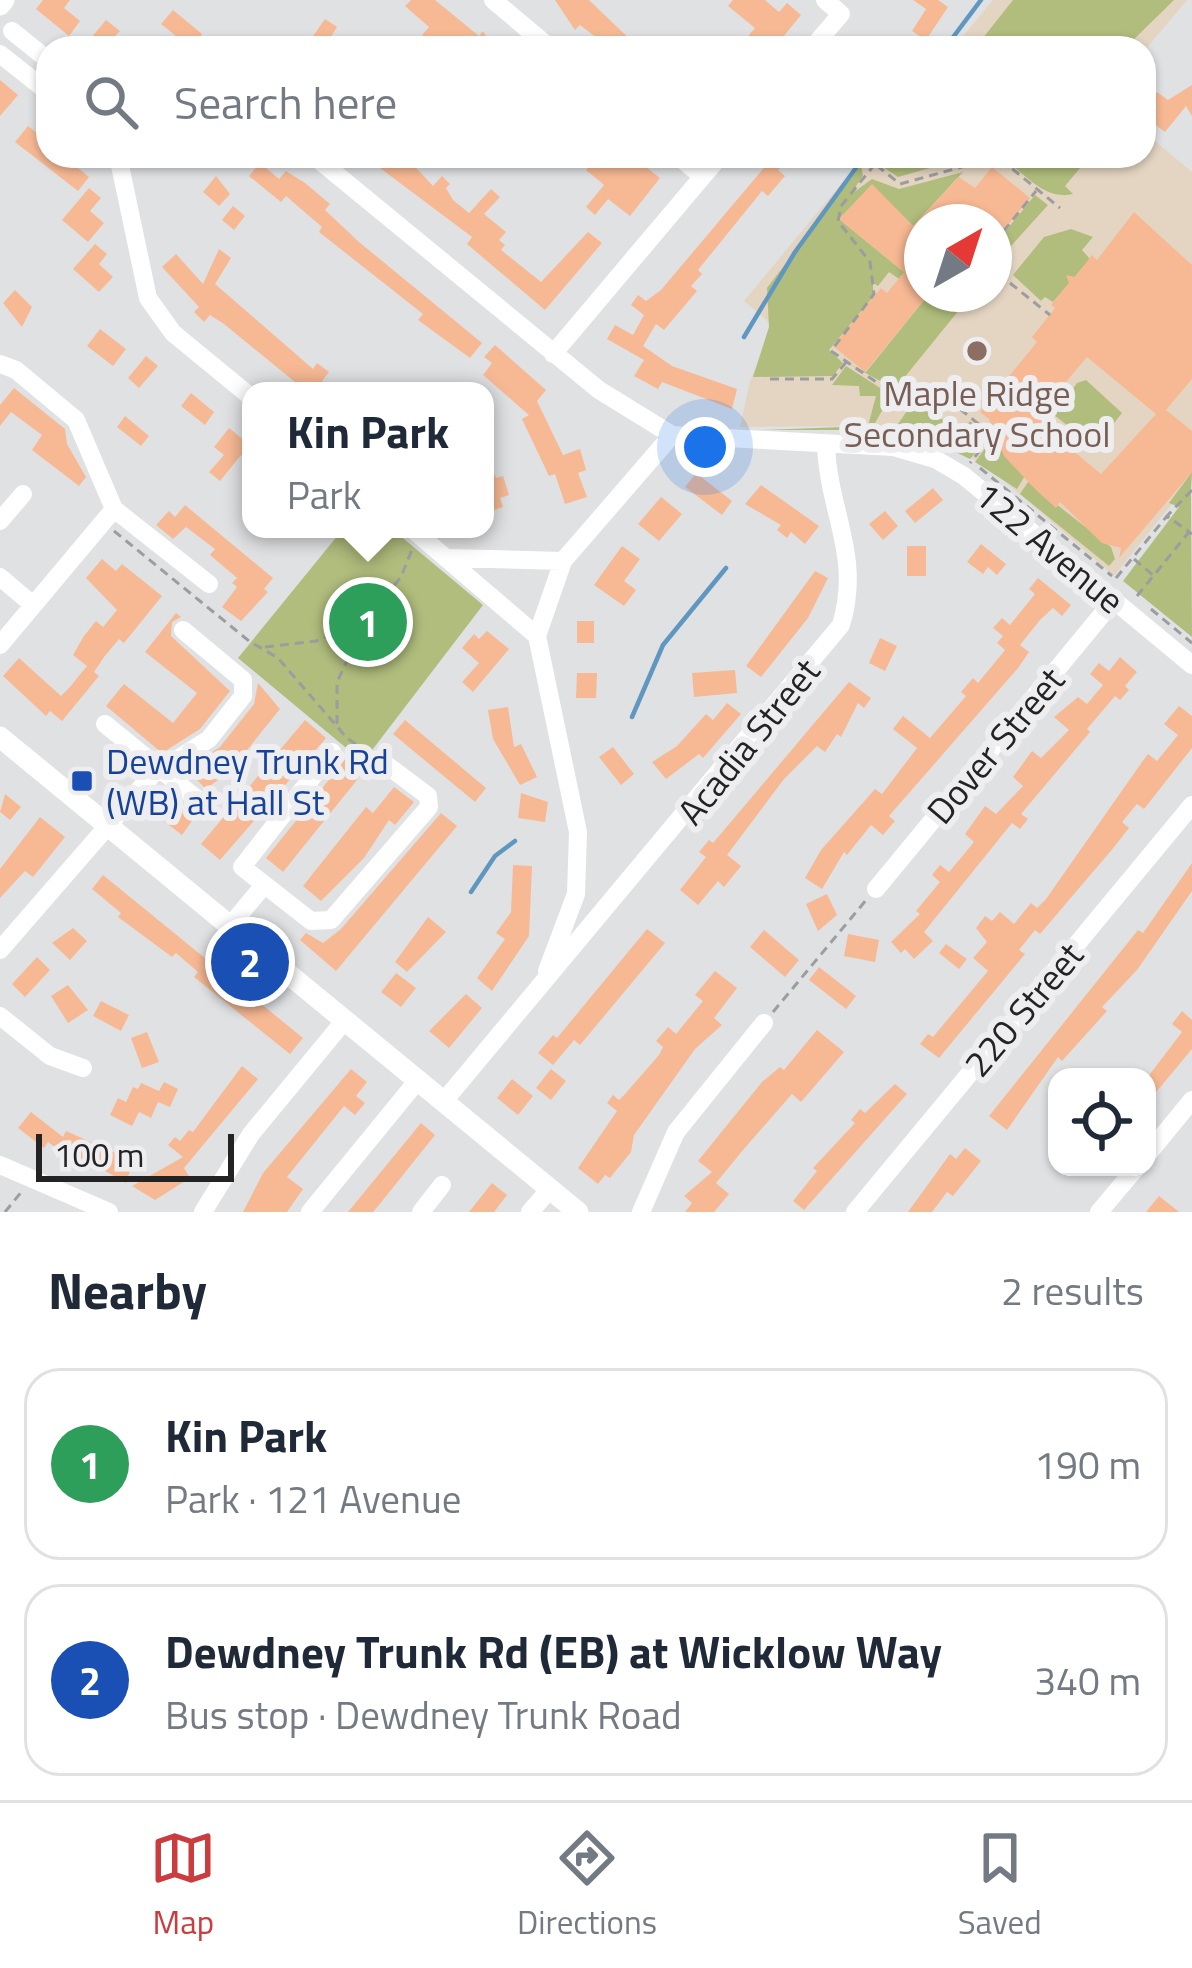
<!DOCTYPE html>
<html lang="en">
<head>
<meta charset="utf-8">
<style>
  :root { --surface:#fff; --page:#f6f6f7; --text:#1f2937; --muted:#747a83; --line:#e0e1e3; --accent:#cb3c3f }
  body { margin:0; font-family:"Titillium Web",sans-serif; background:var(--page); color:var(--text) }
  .controls { position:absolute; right:36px; bottom:36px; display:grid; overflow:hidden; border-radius:24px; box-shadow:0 3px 9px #0004 }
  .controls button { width:108px; height:108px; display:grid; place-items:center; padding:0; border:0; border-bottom:3px solid var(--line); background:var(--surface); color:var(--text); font:60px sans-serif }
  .compass { position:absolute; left:904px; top:204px; width:108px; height:108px; border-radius:50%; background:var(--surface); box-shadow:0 3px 9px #0004; rotate:39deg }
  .scale { position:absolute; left:36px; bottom:30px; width:198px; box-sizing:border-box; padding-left:12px; border:6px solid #232324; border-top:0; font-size:33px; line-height:42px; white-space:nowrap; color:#232324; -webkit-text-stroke:9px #eeeef1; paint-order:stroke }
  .you { position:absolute; left:705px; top:447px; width:42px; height:42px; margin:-30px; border:9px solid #fff; border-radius:50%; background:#1a73e8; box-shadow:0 0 0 18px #1a73e833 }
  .badge { display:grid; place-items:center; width:78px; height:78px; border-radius:50%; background:var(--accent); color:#fff; font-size:39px; font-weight:700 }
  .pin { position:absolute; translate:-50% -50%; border:6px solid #fff; box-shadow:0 3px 12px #0006 }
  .popup { position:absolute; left:242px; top:382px; width:252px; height:156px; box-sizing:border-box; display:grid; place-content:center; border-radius:24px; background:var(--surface); filter:drop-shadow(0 3px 9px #0005); font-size:39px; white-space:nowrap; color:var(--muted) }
  .popup b { font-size:45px; color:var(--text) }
  .popup::after { content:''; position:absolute; left:50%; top:100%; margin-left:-24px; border:24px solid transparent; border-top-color:var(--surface) }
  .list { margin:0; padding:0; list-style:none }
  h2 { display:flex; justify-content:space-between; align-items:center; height:156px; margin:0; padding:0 48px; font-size:51px }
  h2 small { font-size:39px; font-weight:400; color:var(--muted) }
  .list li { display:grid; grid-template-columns:78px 1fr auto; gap:36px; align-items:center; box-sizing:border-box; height:192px; margin:0 24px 24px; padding:0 24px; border:3px solid var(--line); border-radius:36px }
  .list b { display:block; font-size:45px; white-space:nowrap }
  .list p { margin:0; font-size:39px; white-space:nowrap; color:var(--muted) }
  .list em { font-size:39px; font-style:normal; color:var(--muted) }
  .icon { flex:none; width:66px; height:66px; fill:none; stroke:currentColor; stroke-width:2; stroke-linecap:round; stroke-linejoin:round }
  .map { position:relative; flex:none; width:1192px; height:1212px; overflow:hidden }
  .search { position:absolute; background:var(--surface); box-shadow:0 3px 9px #0004; left:36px; right:36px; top:36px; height:132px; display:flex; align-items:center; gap:30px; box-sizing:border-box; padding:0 42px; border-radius:36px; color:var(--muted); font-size:45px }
  .sheet { height:588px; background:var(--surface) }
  nav { display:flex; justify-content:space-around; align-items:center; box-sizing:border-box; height:168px; border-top:3px solid var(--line); background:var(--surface); font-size:33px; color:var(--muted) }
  nav a { display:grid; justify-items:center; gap:6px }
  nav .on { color:var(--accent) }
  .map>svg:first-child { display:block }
  .education { fill:#e4d5c2; fill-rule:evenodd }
  .green { fill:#b0bd7d }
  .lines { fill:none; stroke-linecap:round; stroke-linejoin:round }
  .stream { stroke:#5f97c1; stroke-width:4.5 }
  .building { fill:#f7b994; fill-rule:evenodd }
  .path { stroke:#9c9d9e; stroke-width:3; stroke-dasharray:9 6; stroke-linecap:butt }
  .minor { stroke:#fff; stroke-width:18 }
  .major { stroke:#fff; stroke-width:21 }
  .education-dot { fill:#8d6e63; stroke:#eeeef1; stroke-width:4.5 }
  .transit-dot { fill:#1a4fb4; stroke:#eeeef1; stroke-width:4.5 }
  .labels { text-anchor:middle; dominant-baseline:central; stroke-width:12; stroke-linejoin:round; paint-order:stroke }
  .education-label { font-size:36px; fill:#785e54; stroke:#eeeef1 }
  .street-label { font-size:36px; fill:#232324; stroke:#eeeef1 }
  .transit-label { font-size:36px; fill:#164399; stroke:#eeeef1; text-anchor:start }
</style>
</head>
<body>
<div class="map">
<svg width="1192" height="1212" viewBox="0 0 1192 1212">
  <rect width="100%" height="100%" fill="#e0e1e3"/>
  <path class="education" d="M993,0H1187L1144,51L953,48Z
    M1144,132L1192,172V479L1114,576L987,466L942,444L868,426L740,427L750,381L773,326L744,301L864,156H1144ZM922,222H994V294H922Z"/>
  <path class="green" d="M1013,0H1174L1125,48H975Z
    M883,156H972L898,177L883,167Z
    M1090,156L1065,186L1073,194C1045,201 1024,174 1003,157Z
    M861,165L863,176L850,195L872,179L899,189L963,172L913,226L872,185L839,219L905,273L899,279L889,272L878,286L873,283V297L829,350L843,363L833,376L753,377L769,327L767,288Z
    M1035,195L1048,205L994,265V245Z
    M1071,229L1093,237L1082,250L1090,259L1053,302L1045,297L1041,301L1013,275L1044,237Z
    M929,294L968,299L895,389L849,364L866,372Z
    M846,366L891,395L871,430H764L868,426L876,396H860L859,386L832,385Z
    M1086,380L1122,413L1095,447L1054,415L1077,383Z
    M916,398L961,435L970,421L989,436L970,459L898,424Z
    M992,439L1026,474L1017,489L975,462Z
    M1192,472L1191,489L1192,637L1123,581L1179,507L1169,503Z
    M1028,482L1111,547L1115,559L1109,566L1020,494Z
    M343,529H392L483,605L363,762L238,658Z"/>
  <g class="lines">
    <path class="stream" d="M945,48L981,0
      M744,337L795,252L861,161
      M632,717L663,645L726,568
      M471,892L495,856L515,841"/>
  </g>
  <path class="building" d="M43,0H70L64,8L80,21L69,36L36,9Z
    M411,0H435L479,36L483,31L493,48H461L447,36L438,48L422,35L429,27L405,6Z
    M555,0H589L639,48H610L580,25L575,30Z
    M733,0H765L779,12L787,3L801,15L774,48H738L755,28L728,6Z
    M913,0H938L948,7L926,40L912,31L926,9Z
    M173,10L202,34L191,48L161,24Z
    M325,19L337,27L324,48L311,39Z
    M106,20L120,31L103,48L91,38Z
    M0,80L18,95L0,116Z
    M1192,85V116L1186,106L1165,132L1144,116L1157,92L1168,100Z
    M28,126L48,142V156H63L89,177L78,191L15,142Z
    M364,156H405L433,186L442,176L450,184L446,188L453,200L469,213L491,189L500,197L484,214L506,232L499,240L505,245L501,250L541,282L588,232L602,243L545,310L467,244L472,237Z
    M585,156H632L660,178L630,216L608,199L595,215L586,207L604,185L586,170L593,162Z
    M774,156H789L778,170L785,176L768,196L762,191L698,270L702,274L691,286L697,291L664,330L656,324L643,346L672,366L737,389L732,409L662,382L658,389L634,376L644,360L607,339L615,325L633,335L644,315L631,305L638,295L646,301L661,290Z
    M260,163L279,179L286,171L305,183L330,204L325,210L359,242L482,343L470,358L418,320L423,314L319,232L322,227L286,196L281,202L249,176Z
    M992,167L1030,198L994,242V222H922V294H929L865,372L833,346L881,288L887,293L904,272L839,219L872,184L913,226L959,177L975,188Z
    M216,176L230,194L219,206L203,192Z
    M89,188L101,198L90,211L104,223L88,242L62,220Z
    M233,206L245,216L234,230L222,220Z
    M1134,212L1192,265V379L1166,410L1192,431V472L1119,558L1121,548L1102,543L1060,502L1056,508L1035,489L1004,456L989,419L980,412L1037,342L1032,337L1055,308L1051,305L1069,283L1066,275L1075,277L1092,255L1097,260ZM1087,357L1156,414L1101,474L1041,424L1045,407Z
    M95,244L107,254L99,264L113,277L99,292L73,269Z
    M219,249L231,258L215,284L313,369L317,363L329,372L322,381L334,391H306L224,324L210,315L204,322L194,312L199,307L162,267L176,254L203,284Z
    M15,290L32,307L22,327L3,303Z
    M100,329L126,349L113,366L87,346Z
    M495,345L546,390L537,401L563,455L580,449L586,470L578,473L587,497L565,504L555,474L549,476L522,419L529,415L483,375L492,363L484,357Z
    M146,356L158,366L139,388L128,378Z
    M14,388L65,429L67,444L86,477L79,486L32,450L42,435L11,412L0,426V405Z
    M191,393L214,412L205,425L181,406Z
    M125,416L149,436L141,446L117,427Z
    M229,428L251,446V462L241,455L220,481L209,472L224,455L214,447Z
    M485,452L496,478L503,476L509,495L500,498L503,507L485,513Z
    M696,473L732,501L722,515L685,487Z
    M761,485L819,526L805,544L791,532L787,538L777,530L781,525L745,504Z
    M933,488L943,500L915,523L905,511Z
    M661,497L682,514L659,541L638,524Z
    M185,505L273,578L264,589L268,592L241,621L222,607L237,587L232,583L237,578L210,555L215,549L186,527L173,539L156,525L169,511L175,517Z
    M885,511L898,526L883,540L869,524Z
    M981,544L1006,564L997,575L988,567L983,574L967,562Z
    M622,546L640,559L624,581L636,590L624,606L594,585Z
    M907,546H926V576H907Z
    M102,559L116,571L122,564L162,596L124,643L119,639L104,657L94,672L99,676L62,721L50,711L46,716L3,676L19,658L61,696L69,688L87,666L73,655L84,636L96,621L103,627L117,610L86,578Z
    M815,571L828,578L808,618L761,677L746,666Z
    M1038,578L1071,605L1062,616L1053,608L1040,620L1020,645L1029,652L1018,668L889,816L895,821L883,835L871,825L847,855L844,852L822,889L805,878L821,850L875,789L882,794L917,748L893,729L903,716L930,738L966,696L961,692L973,678L978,683L1005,650L997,643L1003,636L993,628L1002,618L1010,625L1035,594L1029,589Z
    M176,613L181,617L172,622L171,636L230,691L200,729L162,753L106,706L124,684L173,723L197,693L145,652Z
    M577,621H594V643H577Z
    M487,631L509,649L473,692L462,682L479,663L462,648L474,634L479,639Z
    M880,638L897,646L885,671L869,663Z
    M1120,657L1137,672L1125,686L1129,690L1120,700L1115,696L1087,729L1090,732L1021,814L1028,819L1020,829L1012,823L924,932L933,941L914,959L905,949L901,953L891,942L920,914L916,911L940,882L932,875L940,865L949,872L974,842L965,834L985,806L996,814L1023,786L1013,777L1032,751L1041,758L1069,730L1054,717L1078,697L1087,704L1103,685L1090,674L1099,663L1109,671Z
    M735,670L737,693L694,697L692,673Z
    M577,673H597L596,698H576Z
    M849,682L871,698L864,708L858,703L841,737L837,734L825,752L817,746L784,779L727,855L741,866L724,887L718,881L698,905L680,890L706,857L699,852L709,840L713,843Z
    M258,683L280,709L231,770L206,789L186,769L220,747L254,704Z
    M727,703L741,714L703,758L699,754L666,779L652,762L677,746L706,714L713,720Z
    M1179,706L1192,716V748L1144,809L1137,804L1122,822L1129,828L1115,846L1040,934L1035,930L1019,950L1025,954L939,1058L920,1044L928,1034L933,1037L988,971L973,958L987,942L976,928L985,916L992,921L1000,912L1014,924L1031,903L1037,908L1046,899L1142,762L1148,754L1157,761L1178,735L1164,724Z
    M508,707L514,747L521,744L537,777L520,785L493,739L488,710Z
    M305,720L326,738L220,860L201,844Z
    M405,720L486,788L475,802L393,734Z
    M613,747L634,774L621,785L599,757Z
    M348,756L365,770L283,872L266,858Z
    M160,786L194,818L182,835L143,805Z
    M394,787L414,802L395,825L389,820L364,858L321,901L303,886L366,807L373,813Z
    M521,793L548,802L545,822L518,818Z
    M5,794L21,807L10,820L0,812Z
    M441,813L457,826L336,971L300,940L306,933L323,943L341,929Z
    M40,817L65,837L33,877L25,871L0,898V869Z
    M1192,863V891L1137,970L1102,1007L1107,1011L1062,1061L1058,1057L1007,1130L989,1116L1138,930L1143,933Z
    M513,865L532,866L529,936L492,991L477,978L505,939L496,933L511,912Z
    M103,875L303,1038L290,1054L194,977L198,972L176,953L172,957L118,917L121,913L92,889Z
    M827,894L837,915L818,931L806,904Z
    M428,917L446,932L407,972L395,962Z
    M73,928L87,941L70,960L52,943Z
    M647,929L665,943L580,1045L574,1040L553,1065L538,1053L553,1035L557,1038Z
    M764,930L799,960L785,977L750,947Z
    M848,934L879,940L875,962L844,956Z
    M946,944L967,959L959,969L939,953Z
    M37,957L50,970L25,997L12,984Z
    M819,967L856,996L846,1009L809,980Z
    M715,971L737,988L714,1018L722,1025L695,1049L634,1135L631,1152L610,1178L605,1175L598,1184L578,1168L617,1111L607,1103L613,1095L619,1100L625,1094L659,1055L663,1047L656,1041L668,1027L676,1034L703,1001L695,995Z
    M396,973L416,988L401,1007L381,992Z
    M68,985L88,1010L68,1023L51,996Z
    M466,994L482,1008L449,1048L429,1031Z
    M101,1001L129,1015L121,1031L93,1016Z
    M1182,1011L1192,1020V1049L1147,1103V1078L1182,1032L1172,1024Z
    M817,1030L844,1052L801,1102L792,1094L743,1150L716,1183L729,1194L714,1212H685L692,1203L684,1196L712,1172L698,1161L762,1082L780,1067L784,1070Z
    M147,1032L159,1062L142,1068L131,1038Z
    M242,1066L258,1079L184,1168L190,1178L155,1200L132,1186L183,1157L168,1145L175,1137L180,1141L189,1130L193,1132Z
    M351,1069L367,1082L356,1096L365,1103L355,1115L344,1106L287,1177L303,1189L287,1212H243L263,1173Z
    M551,1069L566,1081L551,1100L536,1088Z
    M512,1079L533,1096L518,1115L497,1098Z
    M164,1082L178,1089L170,1107L158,1102L151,1118L139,1112L132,1126L110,1115L118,1098L126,1102L133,1087L138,1089L141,1083L159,1091Z
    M895,1084L907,1094L804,1210L793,1201L817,1171L813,1168L855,1123L851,1120L860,1109L865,1113Z
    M31,1112L63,1137L66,1131L133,1161L126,1183L88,1161L76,1157L74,1161L48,1142L44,1148L18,1128Z
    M421,1123L435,1135L379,1205L373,1212H348Z
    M965,1148L981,1161L953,1196L947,1192L932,1212H908L950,1154L956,1159Z
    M492,1183L507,1195L494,1212H469Z
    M1159,1196L1179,1212H1146Z"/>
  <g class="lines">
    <path class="path" d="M865,156L900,184L998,157L1060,208
      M875,164L841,206L838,221L870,262L874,294L831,351L901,399
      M994,243L1036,191
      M1010,283L1050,315
      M770,379H832L848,360
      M960,409L992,435L970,463
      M980,468L1112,576
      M1192,490L1167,516L1192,534
      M114,531L249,641L278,658L347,738L377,759
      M1134,559L1154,576
      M1116,578L1167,516
      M1137,596L1189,532
      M1151,609L1192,643
      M265,647L316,641L366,620L401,577L413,547
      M337,724V682L366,621
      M773,1012L867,899
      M5,1212L23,1190"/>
    <path class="minor" d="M493,0L550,48
      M12,31L48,60
      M812,48L841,14L825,0
      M0,54L48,92
      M118,156L148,298L173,333L251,397
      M314,156L599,390L672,435L894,447L935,459L964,476L1192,665
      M678,156L702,176
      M553,354L720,156
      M0,364L16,370L76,420L114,509L209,584
      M0,521L23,494
      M412,529L537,636L578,832L576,894L547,971
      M448,558L563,561
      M0,577L33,605
      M537,636L563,561L672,435
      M0,645L114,509
      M105,724L203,804
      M332,752L242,867L311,921L331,920L429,807L428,796L388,766
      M876,889L1114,600
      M230,926L264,885
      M0,950L152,775L209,739L243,696V680L183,630
      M0,1016L50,1056L83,1068
      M444,1101L841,625C862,555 828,512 826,444
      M1147,1155L1192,1100
      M0,1165L109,1212
      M203,1212L251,1134L345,1020
      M310,1212L418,1080
      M421,1212L442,1185
      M530,1212L550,1189
      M641,1212L676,1132L764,1023
      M855,1212L1192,805
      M1099,1212L1137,1167"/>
    <path class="major" d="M0,5L4,0
      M0,737L578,1212"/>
  </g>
  <circle class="education-dot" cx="977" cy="351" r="12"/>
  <rect class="transit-dot" x="70" y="769" width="24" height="24" rx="6"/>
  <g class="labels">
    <g class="education-label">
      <text x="977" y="392">Maple Ridge<tspan x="977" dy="41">Secondary School</tspan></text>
    </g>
    <g class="street-label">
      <text transform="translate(1050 547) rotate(40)">122 Avenue</text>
      <text transform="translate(748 741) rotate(-51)">Acadia Street</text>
      <text transform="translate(995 745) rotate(-50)">Dover Street</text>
      <text transform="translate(1023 1009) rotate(-50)">220 Street</text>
    </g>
    <g class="transit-label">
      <text x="106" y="760">Dewdney Trunk Rd<tspan x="106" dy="41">(WB) at Hall St</tspan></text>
    </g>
  </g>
</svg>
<div class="controls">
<button><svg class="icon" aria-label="locate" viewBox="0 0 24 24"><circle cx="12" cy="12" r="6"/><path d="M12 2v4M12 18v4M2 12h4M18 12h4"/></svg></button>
</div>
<svg class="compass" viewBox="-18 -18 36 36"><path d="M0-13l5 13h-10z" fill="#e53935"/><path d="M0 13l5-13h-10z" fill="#747a83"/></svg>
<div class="scale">100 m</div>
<div class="you"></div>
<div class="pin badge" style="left:368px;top:622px;background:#2e9e5b">1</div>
<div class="popup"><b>Kin Park</b>Park</div>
<div class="pin badge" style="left:250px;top:962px;background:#1a4fb4">2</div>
<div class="search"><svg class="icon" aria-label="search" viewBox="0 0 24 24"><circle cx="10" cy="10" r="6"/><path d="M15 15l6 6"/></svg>Search here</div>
</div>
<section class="sheet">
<h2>Nearby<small>2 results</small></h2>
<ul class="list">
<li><span class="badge" style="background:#2e9e5b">1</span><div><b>Kin Park</b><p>Park · 121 Avenue</p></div><em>190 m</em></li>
<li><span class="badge" style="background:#1a4fb4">2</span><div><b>Dewdney Trunk Rd (EB) at Wicklow Way</b><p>Bus stop · Dewdney Trunk Road</p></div><em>340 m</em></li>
</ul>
</section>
<nav>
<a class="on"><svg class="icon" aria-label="map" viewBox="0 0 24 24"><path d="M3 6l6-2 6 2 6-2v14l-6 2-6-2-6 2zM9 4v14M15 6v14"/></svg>Map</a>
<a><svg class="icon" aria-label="directions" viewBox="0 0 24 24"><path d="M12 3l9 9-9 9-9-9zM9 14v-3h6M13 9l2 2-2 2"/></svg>Directions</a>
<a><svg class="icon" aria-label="saved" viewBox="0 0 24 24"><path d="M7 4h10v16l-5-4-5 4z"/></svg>Saved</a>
</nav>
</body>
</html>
